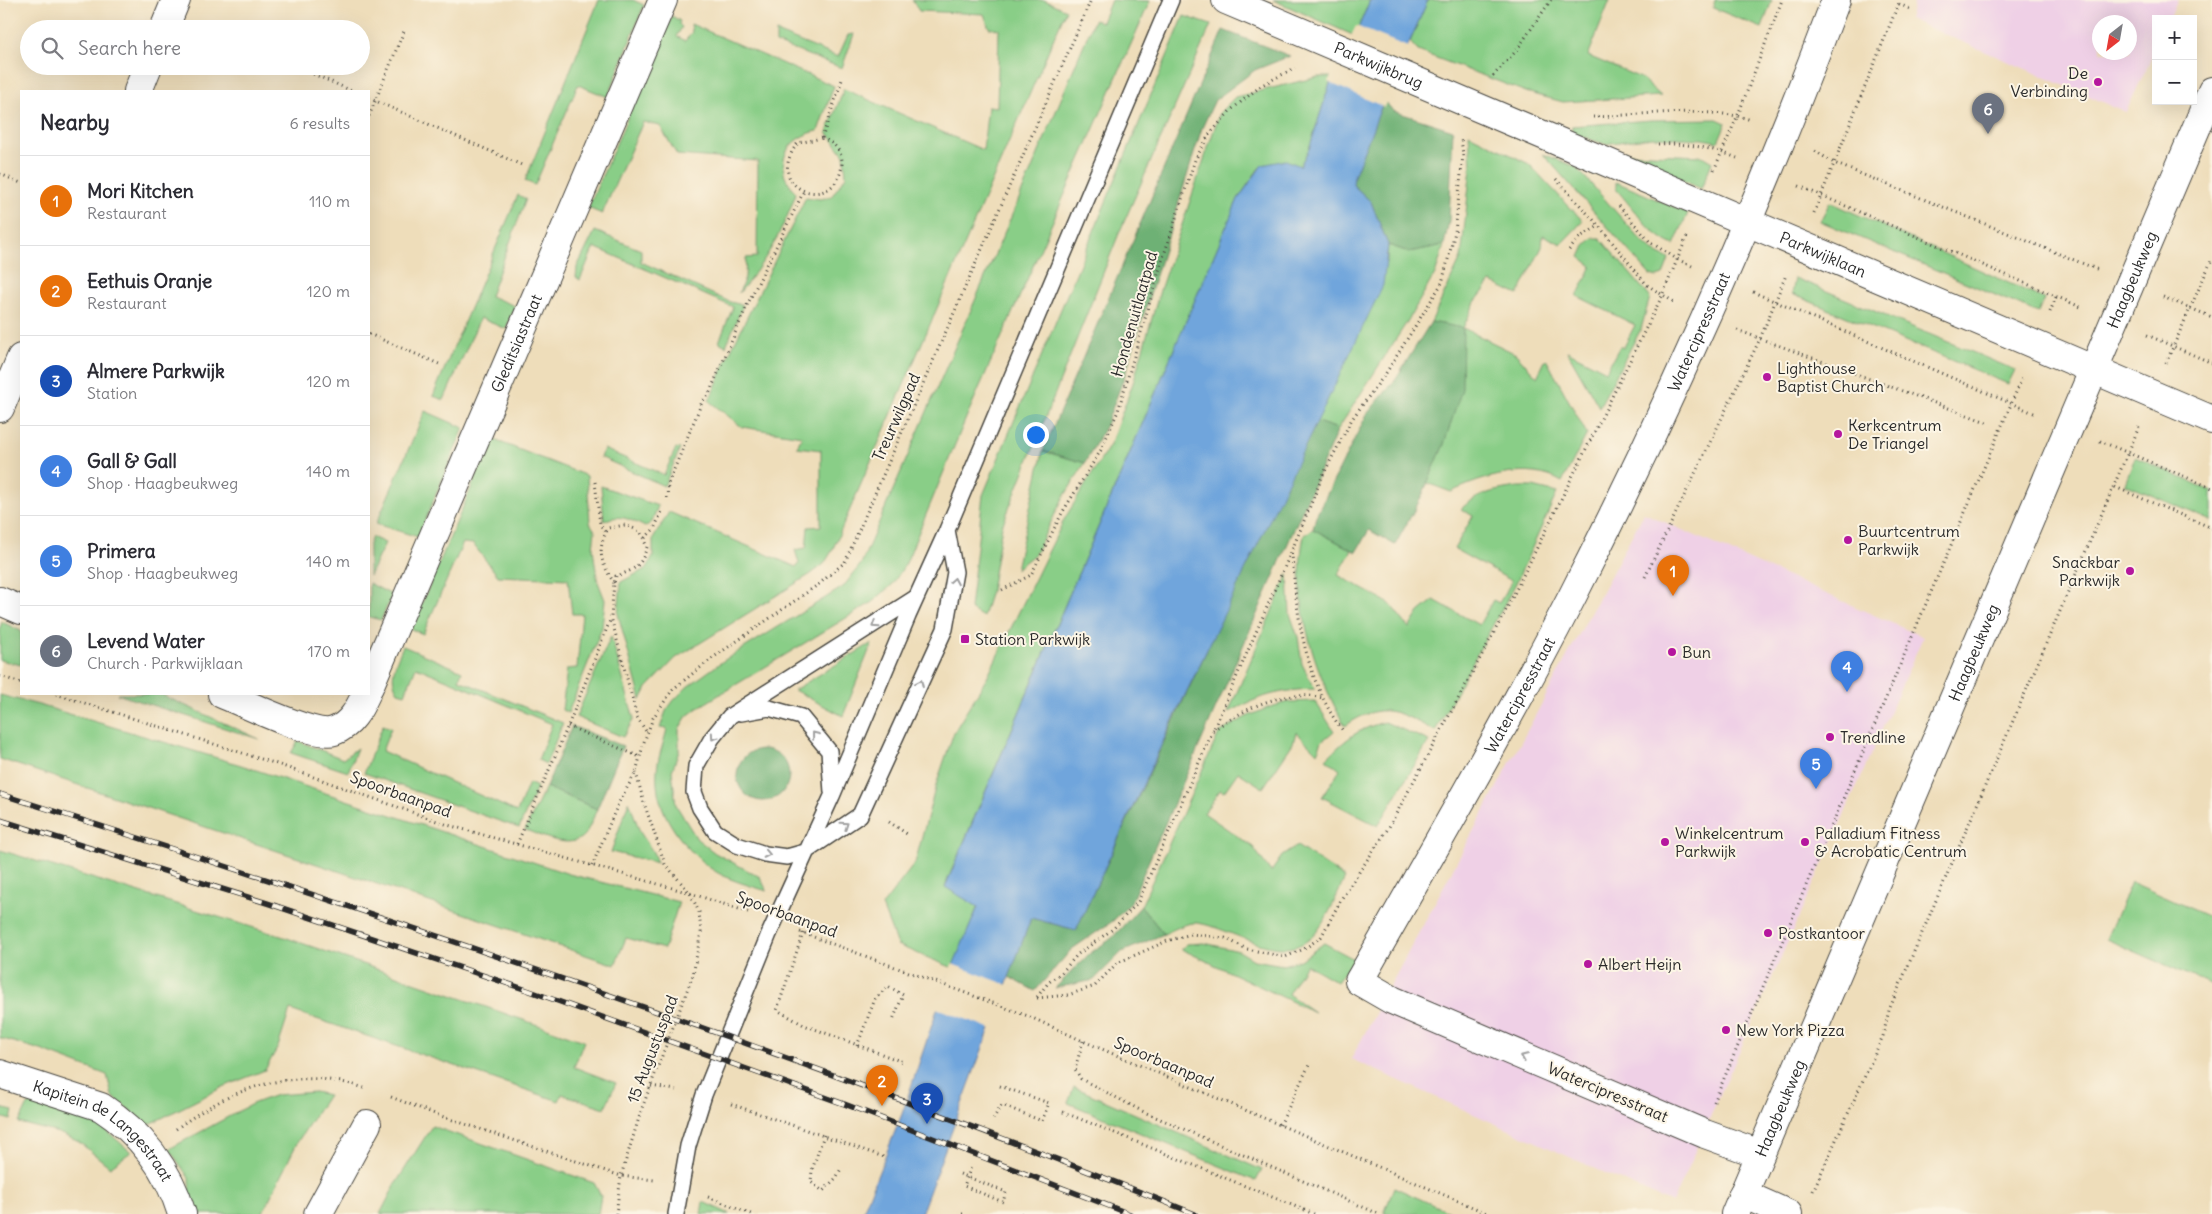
<!DOCTYPE html>
<html lang="en">
<head>
<meta charset="utf-8">
<style>
  :root { --surface:#fff; --page:#f2f2f3; --text:#2b2b33; --muted:#7c7c81; --line:#e1e1e2; --accent:#b5179e }
  body { margin:0; font-family:Delius,sans-serif; background:var(--page); color:var(--text) }
  .controls { position:absolute; right:15px; top:15px; display:grid; overflow:hidden; border-radius:0px; box-shadow:0 5px 20px #0002 }
  .controls button { width:45px; height:45px; display:grid; place-items:center; padding:0; border:0; border-bottom:1px solid var(--line); background:var(--surface); color:var(--text); font:25px sans-serif }
  .compass { position:absolute; left:2092px; top:15px; width:45px; height:45px; border-radius:50%; background:var(--surface); box-shadow:0 5px 20px #0002; rotate:211deg }
  .you { position:absolute; left:1035px; top:434px; width:18px; height:18px; margin:-12px; border:4px solid #fff; border-radius:50%; background:#1a73e8; box-shadow:0 0 0 8px #1a73e833 }
  .badge { display:grid; place-items:center; width:32px; height:32px; border-radius:50%; background:var(--accent); color:#fff; font-size:16px; font-weight:700 }
  .pin { position:absolute; translate:-50% -41px; filter:drop-shadow(0 1px 2px #0008) }
  .pin::after { content:''; position:absolute; top:26px; width:18px; height:15px; background:inherit; clip-path:polygon(0 0,100% 0,50% 100%) }
  .list { margin:0; padding:0; list-style:none }
  h2 { display:flex; justify-content:space-between; align-items:center; height:65px; margin:0; padding:0 20px; font-size:21px }
  h2 small { font-size:16px; font-weight:400; color:var(--muted) }
  .list li { display:grid; grid-template-columns:32px 1fr auto; gap:15px; align-items:center; box-sizing:border-box; height:90px; padding:0 20px; border-top:1px solid var(--line) }
  .list b { display:block; font-size:19px; white-space:nowrap }
  .list p { margin:0; font-size:16px; white-space:nowrap; color:var(--muted) }
  .list em { font-size:16px; font-style:normal; color:var(--muted) }
  .icon { flex:none; width:28px; height:28px; fill:none; stroke:currentColor; stroke-width:2; stroke-linecap:round; stroke-linejoin:round }
  .map { position:relative; flex:none; width:2212px; height:1214px; overflow:hidden }
  .search { position:absolute; background:var(--surface); box-shadow:0 5px 20px #0002; left:20px; top:20px; width:350px; height:55px; display:flex; align-items:center; gap:12px; box-sizing:border-box; padding:0 18px; border-radius:28px; color:var(--muted); font-size:19px }
  .panel { position:absolute; background:var(--surface); box-shadow:0 5px 20px #0002; left:20px; top:90px; width:350px; height:605px; border-radius:0px }
  .map>svg:first-child { display:block }
  .built { fill:#efd0e6; fill-rule:evenodd }
  .green { fill:#89ce87; stroke:#5a7c59 }
  .forest { fill:#6eb174; stroke:#4c6e50 }
  .water { fill:#6fa5dc; stroke:#4d6884 }
  .pier { fill:#eeddba }
  .lines { fill:none; stroke-linecap:round; stroke-linejoin:round }
  .lane-casing { stroke:#484640; stroke-width:18 }
  .street-casing { stroke:#484640; stroke-width:30 }
  .secondary-casing { stroke:#484640; stroke-width:30 }
  .path { stroke:#484640; stroke-width:3; stroke-dasharray:1 4; stroke-linecap:butt }
  .lane { stroke:#fff; stroke-width:15 }
  .street { stroke:#fff; stroke-width:28 }
  .secondary { stroke:#fff; stroke-width:28 }
  .rail-casing { stroke:#2b2b2b; stroke-width:5.5 }
  .rail { stroke:#fcf5e5; stroke-width:4; stroke-dasharray:11; stroke-linecap:butt }
  .oneway { stroke:#a0a0a0 }
  .poi-dot { fill:#b5179e; stroke:#fcf5e5; stroke-width:2 }
  .labels { text-anchor:middle; dominant-baseline:central; stroke-width:4; stroke-linejoin:round; paint-order:stroke }
  .street-label { font-size:16px; fill:#2b2b2b; stroke:#fcf5e5 }
  .poi-label { font-size:16px; fill:#2b2b2b; stroke:#fcf5e5; text-anchor:start }
</style>
</head>
<body>
<div class="map">
<svg width="2212" height="1214" viewBox="0 0 2212 1214">
  <rect width="100%" height="100%" fill="#fcf5e5"/>
  <filter id="ink" filterUnits="userSpaceOnUse"><feTurbulence type="fractalNoise" baseFrequency=".02" numOctaves="2"/><feDisplacementMap in="SourceGraphic" scale="10" xChannelSelector="R" yChannelSelector="G"/><feConvolveMatrix kernelMatrix="1 2 1 2 8 2 1 2 1" color-interpolation-filters="sRGB"/></filter>
  <filter id="wash" filterUnits="userSpaceOnUse"><feTurbulence type="fractalNoise" baseFrequency=".0096" numOctaves="4" result="noise"/><feDisplacementMap in="SourceGraphic" scale="20" xChannelSelector="R" yChannelSelector="G"/><feGaussianBlur stdDeviation="1.12" result="paint"/><feColorMatrix in="noise" values="0 0 0 0 0 0 0 0 0 0 0 0 0 0 0 0 0 1.4 0 .05"/><feComposite in="paint" operator="in"/></filter>
  <g filter="url(#wash)">
    <rect width="100%" height="100%" fill="#eeddba"/>
    <path class="built" d="M1915,0H2178L2169,19H2156V48L2126,112L1909,19ZM2100,22H2130V52H2100Z
      M1644,513L1923,637L1672,1203L1351,1059Z"/>
    <path class="green" d="M599,0H633L644,5L608,97L578,85L535,185L525,181Z
      M912,0H1044L1066,10L832,551L824,564L811,574L676,658L647,688L641,700L618,614L621,582L647,568L653,557V539L669,512L796,567L799,563L795,550L806,548L808,527L821,526V450L797,447L802,436L742,427L709,401L731,350L806,197L820,199L831,197L846,176L844,155L827,132L844,89L983,150L988,106L997,107L999,29L989,28L984,14L919,11Z
      M1111,0L1150,1L966,418L906,563L892,585L871,603L699,707L687,716L679,729V751L672,771L676,805L697,839L715,853L760,877L767,891C748,885 727,880 710,868C681,846 653,809 657,770C658,757 664,742 667,729L660,728L666,711L674,700L687,687L723,661L843,587L861,564L1031,171L1094,20L1102,22Z
      M1273,0H1370L1355,36Z
      M1428,0H1610L1588,56L1641,78L1661,96L1563,102L1526,92L1418,51L1410,42Z
      M1715,0H1772L1762,28L1713,8Z
      M672,16L680,21L679,24L682,27L677,36L685,41L692,32L691,24L834,86L818,131C797,135 780,149 784,173C785,180 792,187 796,193C784,230 764,264 739,293L745,277L746,258L757,257L758,161L677,155L660,126L643,122L602,214L588,208Z
      M1184,16L1211,25L1120,231L1002,526L991,591L983,617L970,609L983,495Z
      M776,32L838,57L848,35L854,34L842,68L776,43Z
      M1318,77H1332L1309,149L1300,166L1259,168L1238,199L945,886L978,906L953,968L897,945L882,906L915,863L936,785L954,732L985,681L1065,518L1110,445L1133,383L1161,287L1220,112L1235,97Z
      M1717,119L1726,123L1718,142L1703,139L1653,137L1605,144L1573,134L1572,126L1651,120Z
      M1469,134L1529,164L1583,221L1561,244L1543,235L1542,247L1518,295L1491,282L1475,302L1463,328L1516,354L1537,377L1546,359L1587,434L1562,482C1529,462 1483,477 1451,492L1427,483L1444,444L1463,328L1431,322L1461,258L1471,167Z
      M1626,153L1702,156L1712,162L1701,189Z
      M1543,154L1576,167L1641,240L1653,251L1669,259L1663,275L1657,277L1650,275Z
      M1616,182L1688,213L1674,245C1650,235 1633,208 1616,189Z
      M518,195L526,199L490,296L515,306L506,329L480,318L444,400L433,396Z
      M1830,202L2044,299L2038,313L1820,221Z
      M595,231L641,250V262L730,302L743,305L726,346L719,342L733,307L594,247L580,280L576,277L577,267Z
      M1592,238H1600L1650,297L1641,329L1599,407L1567,351L1606,371L1620,346L1623,348L1635,325L1577,296L1592,266L1580,257L1585,246Z
      M1388,245L1409,252L1444,245L1436,272L1407,322L1338,429L1314,421L1387,260Z
      M1795,278L1817,287L2015,370L2008,384L1792,294Z
      M425,411L464,428L418,537L376,524Z
      M492,439L587,476L590,523L595,531L593,548L595,564L598,582L605,600L602,628L568,713L562,710L567,669L577,668L582,614H572L568,579L498,576L473,544L463,543L423,634L411,629Z
      M676,448L680,449L664,486L600,457L604,449L664,475Z
      M1043,451L1085,463L1062,500L1035,554L1016,569Z
      M2135,457L2212,491V521L2125,484Z
      M601,486L658,506L652,522L645,527C631,520 620,513 604,521Z
      M1518,487H1533L1557,493L1516,583L1435,731C1397,711 1383,700 1345,726C1313,669 1291,600 1304,535L1313,529L1352,550L1338,575L1390,604L1409,628L1419,612L1434,600L1479,625L1493,600L1499,603L1512,581L1454,549L1473,516L1461,509C1478,493 1496,490 1518,487Z
      M372,537L385,543L369,576V544Z
      M1288,574L1290,614L1298,637L1302,664L1315,689C1279,690 1259,696 1228,713Z
      M369,583L392,595L381,620L369,617Z
      M2,622L21,631V665L0,660V628Z
      M611,636L634,719L623,737L576,717Z
      M872,643L843,716L794,690Z
      M403,646L462,671L459,680L563,723L546,764L538,760L552,724L416,667L405,694L398,692C388,677 396,662 403,646Z
      M117,694H160L259,739Z
      M0,695L39,705L241,765L569,874L679,902L664,949L626,938L615,965L377,884L0,759Z
      M1315,701L1334,731L1322,741L1317,753L1296,732L1293,743L1263,788L1238,772L1224,792L1220,790L1204,813L1253,847L1271,872L1282,856L1297,846L1345,878C1337,895 1329,915 1318,930C1287,972 1235,928 1197,923C1187,922 1173,930 1164,934L1141,906L1219,733L1246,717L1270,707L1288,702Z
      M1385,722L1429,741L1378,826L1322,797L1340,770L1326,759C1346,739 1357,729 1385,722Z
      M383,725L391,728L382,751L517,812L529,783L537,787L519,828L364,773Z
      M298,741L343,759L357,748L348,772L291,753Z
      M546,787L597,809C594,816 591,824 587,831C574,853 544,836 525,830Z
      M629,801L640,832L653,852L657,863L611,852Z
      M0,850L284,937L584,1041L574,1067L616,1083L605,1108L562,1094L559,1101L290,1010L278,1047L265,1070L223,1087L148,1125L112,1096L107,1075L41,1050L0,1038Z
      M2131,882L2212,918V985L2106,939Z
      M1204,943L1239,951L1254,960L1283,965L1301,960L1324,943L1354,959L1337,982L1306,964L1288,994L1314,1012L1181,949L1187,944Z
      M1074,1087L1262,1170L1256,1181L1068,1103Z
      M315,1092L328,1095L298,1141L262,1214H196L190,1205L189,1178L169,1149L252,1104L276,1095Z
      M38,1099L81,1113L101,1126L131,1152L110,1167L79,1142L59,1133L19,1123L27,1106Z
      M0,1108L13,1111L11,1120L0,1117Z
      M432,1126L594,1183L601,1196L598,1214H380L396,1183Z
      M1394,1187L1453,1214H1384Z
      M703,1202L730,1214H701Z"/>
    <path class="forest" d="M1223,30L1290,56L1255,70L1215,100L1202,128L1125,375L1106,425L1085,463L1043,451Z
      M1384,100L1393,111L1453,130L1449,221L1444,245L1409,252L1388,245L1371,202L1353,185L1354,176Z
      M1431,322L1463,328L1462,389L1444,444L1421,498L1395,545L1369,530L1356,552L1313,529L1316,516L1367,414L1393,383Z
      M1314,421L1338,429L1130,904L1113,921L1072,949L1035,991L1009,977L1031,918L1076,930Z
      M572,726L623,746L597,809L546,787Z
      M737 775a26 26 0 1 1 52 0a26 26 0 1 1-52 0Z
      M1141,906L1164,934L1122,952L1094,980L1055,988L1089,954L1112,938Z"/>
    <path class="water" d="M1370,0H1428L1384,100L1354,176L1353,185L1371,202L1388,245L1383,285L1173,720L1076,930L1031,918L921,1214H862L902,1114L948,977L978,907L945,887L1238,199L1262,165L1286,160L1300,166L1309,149L1332,77L1355,36Z"/>
    <path class="pier" d="M1356,26L1410,48L1384,107L1328,82Z
      M952,964L1008,985L992,1029L936,1008Z"/>
  </g>
  <g filter="url(#ink)">
    <g class="lines">
      <defs>
        <path id="lane" d="M915,598L730,716L712,738L696,766L694,792L700,808L715,831L737,845L765,854L787,857L805,852L860,815L945,629L955,572L947,530
          M741,713L769,708L801,717L829,751L832,792
          M676,1214L688,1146L704,1095L769,934L832,796L908,616L947,530L1171,0"/>
        <g id="street">
          <path d="M164,29L176,0"/>
          <path d="M138,91L148,66"/>
          <path d="M0,408L21,358"/>
          <path d="M0,601L21,610"/>
          <path id="s1" d="M369,687L663,0"/>
          <path d="M222,694C245,703 314,738 334,731C351,725 359,709 366,694"/>
          <path id="s2" d="M0,1074L101,1107C141,1133 168,1168 182,1214"/>
          <path id="s3" d="M1760,1154L1705,1134L1392,1000L1359,981C1431,854 1505,727 1572,597C1671,403 1759,204 1836,0"/>
          <path d="M1743,1194L1788,1214"/>
          <path d="M318,1214L367,1124"/>
          <path id="s4" d="M1735,1214L2212,91"/>
        </g>
        <g id="secondary">
          <path id="s5" d="M1226,0L2212,420"/>
        </g>
      </defs>
      <use href="#lane" class="lane-casing"/>
      <use href="#street" class="street-casing"/>
      <use href="#secondary" class="secondary-casing"/>
      <path class="path" d="M1899,4L1910,9
        M295,66L352,91
        M1493,76L1516,51L1551,0
        M369,98L524,166
        M369,116L404,31
        M1593,117C1635,115 1714,106 1751,120
        M822,138C833,142 843,151 842,164C837,216 760,190 798,143Z
        M822,138L843,77
        M1658,144C1686,143 1710,147 1737,158
        M1815,151L1834,163L2099,270
        M1714,170L1738,115L1782,0
        M0,174L21,183
        M1556,179L1599,226L1647,285L1674,302
        M1799,186L2083,308
        M1619,206L1650,242L1677,259L1692,266
        M1814,213L1900,0
        M1569,250L1580,237L1599,226
        M1753,292L2036,414
        M2163,297L2212,317
        M2050,312L2056,297
        M1737,330L1989,423
        M369,334L439,364
        M2147,335L2212,363
        M2166,363L2212,259
        M2100,441L2212,488
        M595,482L600,524L605,532
        M2115,487L2212,528
        M667,498L668,484L702,402L709,394L748,303L804,191
        M645,538L654,529L663,509
        M1292,553C1296,613 1305,683 1344,732
        M1645,577L1760,339L1786,275
        M614,583C601,562 596,551 608,528L625,525L640,531L647,547C641,566 635,570 616,576L614,583L611,617L637,717L647,733
        M1002,590L1031,575L1062,513L1101,450L1118,411L1161,264L1195,160L1209,135L1231,110L1262,85L1295,68
        M0,676L21,683
        M56,694L277,764L448,825L690,893L748,912
        M568,726L640,757
        M1213,730C1247,708 1281,689 1323,698
        M889,822L907,834
        M517,844L568,726L611,618
        M592,866L618,804L636,772L644,742L653,718L673,689L714,657L819,584L845,562L1091,0
        M800,932L1028,1016L1083,1041L1489,1214
        M803,933L777,1010L804,1025L903,1062
        M1037,997L1048,983L1062,972L1078,954L1113,929L1138,902L1292,550L1322,477L1352,419L1386,373L1442,283L1455,232L1463,155L1461,138
        M1037,998L1068,995L1095,986L1117,963L1167,941L1191,934L1225,938L1247,949L1285,957L1304,949L1321,937L1342,898L1389,827L1505,612L1662,296L1688,234
        M1083,1041L1075,1069L1081,1079L1142,1111L1379,1214
        M857,1046L875,999L888,986L903,995L893,1020
        M651,1086L676,1090
        M391,1097L435,1114L621,1176L654,1180
        M1714,1102L2023,376
        M731,1104L884,1157
        M1063,1112L1314,1214
        M993,1119L1002,1105L1042,1121L1049,1103L997,1085
        M1280,1125L1309,1065
        M176,1129C232,1087 295,1065 364,1088
        M824,1135L812,1170L811,1182L823,1191L836,1178L842,1167
        M960,1174L1006,1192L1003,1202L964,1186L971,1167
        M1813,1191L1883,1036L1889,1010L2139,427
        M708,1197L751,1214
        M616,1214L621,1176L642,1108L693,975L701,932L699,912L690,893L665,864L644,803L636,773
        M962,1214H963
        M1021,1214H1022"/>
      <use href="#lane" class="lane"/>
      <use href="#street" class="street"/>
      <use href="#secondary" class="secondary"/>
      <defs>
        <path id="rail" d="M0,794C403,921 803,1056 1195,1214
          M0,820L267,903L527,990L847,1105L1130,1214"/>
      </defs>
      <use href="#rail" class="rail-casing"/>
      <use href="#rail" class="rail"/>
    </g>
    <defs><path id="oneway-chevron" d="M-2-3.5L2.5 0L-2 3.5" fill="none" stroke-width="1.6" stroke-linecap="round" stroke-linejoin="round" transform="scale(1.25)"/></defs>
    <g class="oneway">
      <use href="#oneway-chevron" transform="translate(954 581) rotate(-80)"/>
      <use href="#oneway-chevron" transform="translate(875 625) rotate(147)"/>
      <use href="#oneway-chevron" transform="translate(920 683) rotate(-65)"/>
      <use href="#oneway-chevron" transform="translate(815 735) rotate(-129)"/>
      <use href="#oneway-chevron" transform="translate(714 737) rotate(125)"/>
      <use href="#oneway-chevron" transform="translate(845 825) rotate(-34)"/>
      <use href="#oneway-chevron" transform="translate(767 854) rotate(12)"/>
      <use href="#oneway-chevron" transform="translate(1524 1057) rotate(-157)"/>
    </g>
  </g>
  <g class="poi-dot">
    <circle cx="2098" cy="82" r="5"/>
    <circle cx="1767" cy="377" r="5"/>
    <circle cx="1838" cy="434" r="5"/>
    <circle cx="1848" cy="540" r="5"/>
    <circle cx="2130" cy="571" r="5"/>
    <rect x="960" y="634" width="10" height="10" rx="2.5"/>
    <circle cx="1672" cy="652" r="5"/>
    <circle cx="1830" cy="737" r="5"/>
    <circle cx="1665" cy="842" r="5"/>
    <circle cx="1805" cy="842" r="5"/>
    <circle cx="1768" cy="933" r="5"/>
    <circle cx="1588" cy="964" r="5"/>
    <circle cx="1726" cy="1030" r="5"/>
  </g>
  <g class="labels">
    <g class="street-label">
      <text stroke="none"><textPath href="#s5" startOffset="166">Parkwijkbrug</textPath></text>
      <text stroke="none"><textPath href="#s5" startOffset="649">Parkwijklaan</textPath></text>
      <text stroke="none"><textPath href="#s4" startOffset="1015">Haagbeukweg</textPath></text>
      <text transform="translate(1134 314) rotate(-74)">Hondenuitlaatpad</text>
      <text stroke="none"><textPath href="#s3" startOffset="1170">Watercipresstraat</textPath></text>
      <text stroke="none"><textPath href="#s1" startOffset="374">Gleditsiastraat</textPath></text>
      <text transform="translate(896 417) rotate(-66)">Treurwilgpad</text>
      <text stroke="none"><textPath href="#s4" startOffset="610">Haagbeukweg</textPath></text>
      <text stroke="none"><textPath href="#s3" startOffset="765">Watercipresstraat</textPath></text>
      <text transform="translate(401 794) rotate(20)">Spoorbaanpad</text>
      <text transform="translate(787 914) rotate(20)">Spoorbaanpad</text>
      <text transform="translate(652 1049) rotate(-69)">15 Augustuspad</text>
      <text transform="translate(1164 1062) rotate(23)">Spoorbaanpad</text>
      <text transform="translate(1608 1092) rotate(23)">Watercipresstraat</text>
      <text stroke="none"><textPath href="#s4" startOffset="115">Haagbeukweg</textPath></text>
      <text stroke="none"><textPath href="#s2" startOffset="121">Kapitein de Langestraat</textPath></text>
    </g>
    <g class="poi-label">
      <text x="2088" y="73" text-anchor="end">De<tspan x="2088" dy="18">Verbinding</tspan></text>
      <text x="1777" y="368">Lighthouse<tspan x="1777" dy="18">Baptist Church</tspan></text>
      <text x="1848" y="425">Kerkcentrum<tspan x="1848" dy="18">De Triangel</tspan></text>
      <text x="1858" y="531">Buurtcentrum<tspan x="1858" dy="18">Parkwijk</tspan></text>
      <text x="2120" y="562" text-anchor="end">Snackbar<tspan x="2120" dy="18">Parkwijk</tspan></text>
      <text x="975" y="639">Station Parkwijk</text>
      <text x="1682" y="652">Bun</text>
      <text x="1840" y="737">Trendline</text>
      <text x="1675" y="833">Winkelcentrum<tspan x="1675" dy="18">Parkwijk</tspan></text>
      <text x="1815" y="833">Palladium Fitness<tspan x="1815" dy="18">&amp; Acrobatic Centrum</tspan></text>
      <text x="1778" y="933">Postkantoor</text>
      <text x="1598" y="964">Albert Heijn</text>
      <text x="1736" y="1030">New York Pizza</text>
    </g>
  </g>
</svg>
<div class="controls">
<button>+</button>
<button>−</button>
</div>
<svg class="compass" viewBox="-18 -18 36 36"><path d="M0-13l5 13h-10z" fill="#e53935"/><path d="M0 13l5-13h-10z" fill="#7c7c81"/></svg>
<div class="you"></div>
<div class="pin badge" style="left:1673px;top:596px;background:#e8710a">1</div>
<div class="pin badge" style="left:882px;top:1106px;background:#e8710a">2</div>
<div class="pin badge" style="left:927px;top:1124px;background:#1a4fb4">3</div>
<div class="pin badge" style="left:1847px;top:692px;background:#3f7fe0">4</div>
<div class="pin badge" style="left:1816px;top:789px;background:#3f7fe0">5</div>
<div class="pin badge" style="left:1988px;top:134px;background:#6b7280">6</div>
<div class="search"><svg class="icon" aria-label="search" viewBox="0 0 24 24"><circle cx="10" cy="10" r="6"/><path d="M15 15l6 6"/></svg>Search here</div>
<section class="panel">
<h2>Nearby<small>6 results</small></h2>
<ul class="list">
<li><span class="badge" style="background:#e8710a">1</span><div><b>Mori Kitchen</b><p>Restaurant</p></div><em>110 m</em></li>
<li><span class="badge" style="background:#e8710a">2</span><div><b>Eethuis Oranje</b><p>Restaurant</p></div><em>120 m</em></li>
<li><span class="badge" style="background:#1a4fb4">3</span><div><b>Almere Parkwijk</b><p>Station</p></div><em>120 m</em></li>
<li><span class="badge" style="background:#3f7fe0">4</span><div><b>Gall &amp; Gall</b><p>Shop · Haagbeukweg</p></div><em>140 m</em></li>
<li><span class="badge" style="background:#3f7fe0">5</span><div><b>Primera</b><p>Shop · Haagbeukweg</p></div><em>140 m</em></li>
<li><span class="badge" style="background:#6b7280">6</span><div><b>Levend Water</b><p>Church · Parkwijklaan</p></div><em>170 m</em></li>
</ul>
</section>
</div>
</body>
</html>
